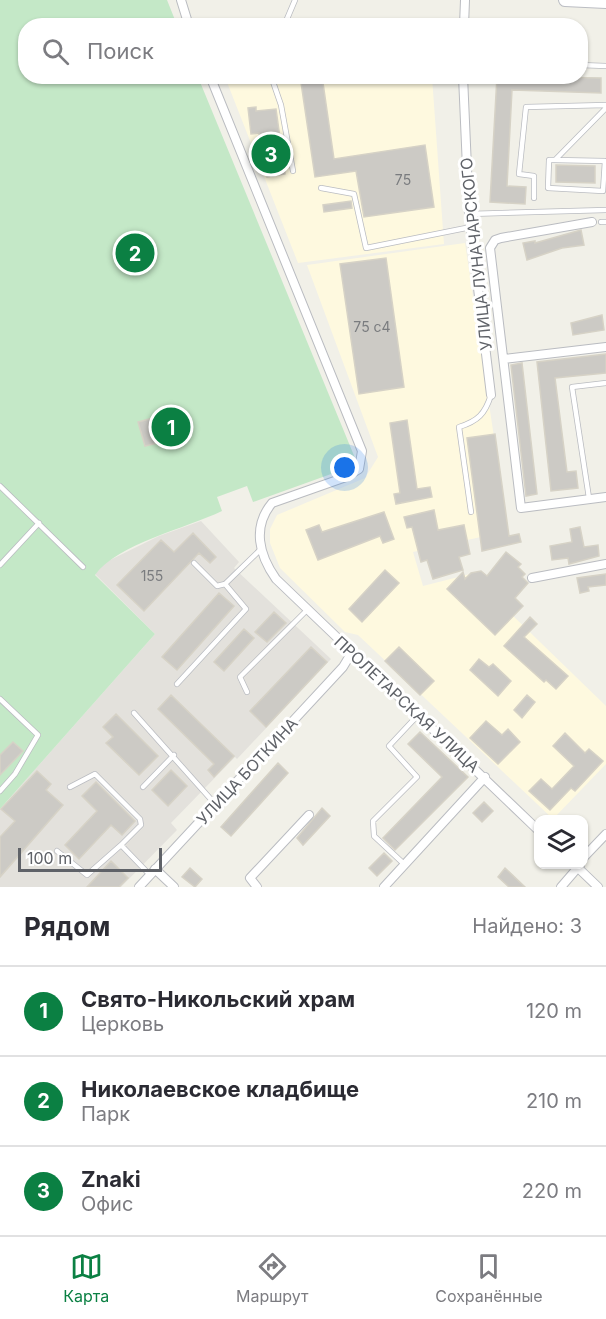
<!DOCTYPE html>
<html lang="ru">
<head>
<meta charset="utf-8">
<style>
  :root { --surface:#fff; --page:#f2f2f3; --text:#2b2b33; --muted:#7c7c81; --line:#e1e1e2; --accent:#0b8043 }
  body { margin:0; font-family:Inter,sans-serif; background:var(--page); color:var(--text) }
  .controls { position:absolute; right:18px; bottom:18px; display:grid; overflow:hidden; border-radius:12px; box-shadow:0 2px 4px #0004 }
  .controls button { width:54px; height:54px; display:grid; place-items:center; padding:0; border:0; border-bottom:2px solid var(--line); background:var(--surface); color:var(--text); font:30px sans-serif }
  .scale { position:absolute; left:18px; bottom:15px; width:144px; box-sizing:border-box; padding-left:6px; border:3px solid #5f6268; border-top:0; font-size:16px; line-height:21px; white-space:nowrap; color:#5f6268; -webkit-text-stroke:4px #fff; paint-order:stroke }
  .you { position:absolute; left:345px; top:468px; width:21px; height:21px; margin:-15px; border:4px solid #fff; border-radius:50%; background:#1a73e8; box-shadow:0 0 0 9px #1a73e833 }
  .badge { display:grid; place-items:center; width:39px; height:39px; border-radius:50%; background:var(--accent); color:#fff; font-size:20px; font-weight:700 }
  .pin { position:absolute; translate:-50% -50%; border:3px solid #fff; box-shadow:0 2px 6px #0006 }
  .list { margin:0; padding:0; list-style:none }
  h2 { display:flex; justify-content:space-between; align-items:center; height:78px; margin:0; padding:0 24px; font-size:26px }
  h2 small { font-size:20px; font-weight:400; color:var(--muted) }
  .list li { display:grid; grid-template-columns:39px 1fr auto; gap:18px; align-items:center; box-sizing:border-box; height:90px; padding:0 24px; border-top:2px solid var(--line) }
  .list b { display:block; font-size:22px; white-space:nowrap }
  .list p { margin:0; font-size:20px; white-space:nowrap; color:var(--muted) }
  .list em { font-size:20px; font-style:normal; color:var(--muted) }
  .icon { flex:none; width:33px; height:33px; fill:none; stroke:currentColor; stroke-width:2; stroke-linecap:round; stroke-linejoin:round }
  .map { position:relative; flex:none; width:606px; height:887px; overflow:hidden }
  .search { position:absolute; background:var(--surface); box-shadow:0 2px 4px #0004; left:18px; right:18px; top:18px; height:66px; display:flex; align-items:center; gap:15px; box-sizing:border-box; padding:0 21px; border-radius:24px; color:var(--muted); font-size:22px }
  .sheet { height:348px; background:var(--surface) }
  nav { display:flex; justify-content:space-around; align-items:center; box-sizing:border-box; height:84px; border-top:2px solid var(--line); background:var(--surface); font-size:16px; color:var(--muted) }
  nav a { display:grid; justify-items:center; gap:3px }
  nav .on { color:var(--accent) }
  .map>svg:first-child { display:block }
  .commercial { fill:#fef9df }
  .industrial { fill:#e3e1dc }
  .green { fill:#c4e8c7 }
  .building { fill:#cccac5; stroke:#d6d2c6; stroke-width:1.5 }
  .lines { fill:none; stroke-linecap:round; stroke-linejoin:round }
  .lane-casing { stroke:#babcc1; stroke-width:6 }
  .street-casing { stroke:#babcc1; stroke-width:10 }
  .secondary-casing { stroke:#bbbdc3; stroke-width:14 }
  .lane { stroke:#fff; stroke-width:4.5 }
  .street { stroke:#fff; stroke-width:8 }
  .secondary { stroke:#fff; stroke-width:12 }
  .labels { text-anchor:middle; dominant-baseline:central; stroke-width:6; stroke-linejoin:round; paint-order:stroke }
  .number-label { font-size:14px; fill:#7a7c7f }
  .street-label { font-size:16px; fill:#5f6268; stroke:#fff }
</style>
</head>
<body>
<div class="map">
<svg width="606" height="887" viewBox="0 0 606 887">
  <rect width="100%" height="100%" fill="#f1f0e8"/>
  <path class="commercial" d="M225,77H432L444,244L298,263Z
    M465,243L508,531L413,552L423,586L470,574L606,706V764L553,819L358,635L345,632L280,568L270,543V529L277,515L365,478L378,457L307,265Z"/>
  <path class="industrial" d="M201,521L239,562L234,568L331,659L237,759L235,757L171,823L177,830L121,887H0V809L155,634L95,574L104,563L159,536Z"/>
  <path class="green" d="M0,0H167L177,25L26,26V76L198,77L355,458L345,469L253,502L247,486L217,497L222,511C187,528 117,544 95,575L155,634L0,809Z"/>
  <path class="building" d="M300,76H322L334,159L425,145L434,207L364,217L356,171L315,177Z
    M497,76L601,78V93L512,90L507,186L526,187L525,204L490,202Z
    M256,107V111L276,109L285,174L267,177L259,133L251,134L248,108Z
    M556,165L595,166V183L556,182Z
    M351,201L352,208L324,212L323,205Z
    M581,230L584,245L562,248L527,260L523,243L535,241V243Z
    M386,258L404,387L359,394L340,264Z
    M602,315L604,330L573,335L571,323Z
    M606,354V373L555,378L567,472L576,471L578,488L551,491L537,362Z
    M522,363L537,494L526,496L511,365Z
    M175,412L182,437L145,446L138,422Z
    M407,420L417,489L430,487L432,497L396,504L394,494L400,493L390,423Z
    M495,434L509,536L519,534L521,542L482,551L467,438Z
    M434,510L438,530L464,525L470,554L459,557L463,570L433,579L427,560L421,562L412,527L407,528L404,517Z
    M384,512L394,539L383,543L380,536L318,560L306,530L319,525L322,532Z
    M580,527L584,547L598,545L599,556L569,564L568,558L552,560L550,546L572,542L570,529Z
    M193,533L216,557L210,563L199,553L144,611L117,585L161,540L174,552Z
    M506,552L521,564L518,567L525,574L522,577L528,583L515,598L523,606L495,635L447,589L463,572L465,579L471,573L481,571L487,576Z
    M385,570L399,583L362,622L349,609Z
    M606,574V585L588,587L589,591L580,593L577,578Z
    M219,593L234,606L177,670L162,657Z
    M274,612L286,623L267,642L255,632Z
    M530,617L537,624L524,637L568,676L556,689L546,680L544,682L504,646Z
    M244,629L254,638L224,671L214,662Z
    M311,647L327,662L266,727L250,711Z
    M399,647L434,681L420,695L385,661Z
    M479,659L489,667L493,664L511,681L498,696L470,670Z
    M171,695L234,756L214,777L208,770L214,764L158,709Z
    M527,695L535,702L522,718L514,710Z
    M116,714L158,756L139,775L106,743L113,737L103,727Z
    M486,721L502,735L508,729L520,742L498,764L470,738Z
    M420,732L468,777L395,850L383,838L442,777L408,744Z
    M565,733L585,753L589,749L603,761L575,791L571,788L550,810L529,791L541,779L552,789L574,766L553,746Z
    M13,742L23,751L0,775V755Z
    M278,763L288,773L231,836L221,827Z
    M171,770L187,786L168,806L152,790Z
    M37,771L51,784L46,790L63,805L0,877V837L15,821L1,809Z
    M96,782L135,821L122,835L111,825L79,859L65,845L97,811L82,796Z
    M484,802L493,811L482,822L473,813Z
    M322,808L330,816L303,845L297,838Z
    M384,853L392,861L377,876L369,868Z
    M111,861L128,878L119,887H87Z
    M190,868L202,879L195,887L182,877Z
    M505,868L525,887H509L498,877Z"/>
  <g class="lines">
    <defs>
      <path id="lane" d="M284,26L295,0
        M580,65L606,66
        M271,76L281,105L293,171
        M555,160L605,161L603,191L548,188L549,160H555L606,108
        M321,188L354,194L366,248L471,227
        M534,198V176L519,174L526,107L606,105
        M469,214L606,210
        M601,222H606
        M0,486L83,567
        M589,498L572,387L606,383
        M471,512L459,427C478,421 485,414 491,395
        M194,563L217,586L225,584L262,548
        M0,565L39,523
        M177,684L246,609L225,584
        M247,692L240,677L307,610
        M0,699L38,735L15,774L0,791
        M134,713L216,805
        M70,787L95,774L140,819L141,825L121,845L150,875
        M143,787L174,755
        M57,851L87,875L121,845
        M404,864L374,836L373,821L417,777L389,746L419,714"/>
      <path id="street" d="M181,0L189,26
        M464,26L465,0
        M210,76L362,451L359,469L346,477L272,503C252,527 259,555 276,579L538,830
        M463,76L469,214L491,395
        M592,222L501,238L495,240L490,248L521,508L606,497
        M504,359L606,347
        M532,578L606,564
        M584,857L606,834
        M574,864L598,887
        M155,869L174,887
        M139,887L343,667L352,652
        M257,887L250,878L309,815
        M384,887L485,777
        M561,887L580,865"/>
      <path id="secondary" d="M565,0L606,2"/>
    </defs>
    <use href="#lane" class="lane-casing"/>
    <use href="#street" class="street-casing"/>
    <use href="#secondary" class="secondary-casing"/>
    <use href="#lane" class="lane"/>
    <use href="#street" class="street"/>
    <use href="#secondary" class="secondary"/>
  </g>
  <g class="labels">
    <g class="number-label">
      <text x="403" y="179">75</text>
      <text x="372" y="326">75 с4</text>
      <text x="152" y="575">155</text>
    </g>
    <g class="street-label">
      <text transform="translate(476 254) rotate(-96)">УЛИЦА ЛУНАЧАРСКОГО</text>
      <text transform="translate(407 704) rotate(43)">ПРОЛЕТАРСКАЯ УЛИЦА</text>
      <text transform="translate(247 771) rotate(-47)">УЛИЦА БОТКИНА</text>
    </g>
  </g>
</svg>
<div class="controls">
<button><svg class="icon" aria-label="layers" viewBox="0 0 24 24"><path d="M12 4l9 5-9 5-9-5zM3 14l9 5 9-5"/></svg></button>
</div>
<div class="scale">100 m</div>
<div class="you"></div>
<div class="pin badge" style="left:171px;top:427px">1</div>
<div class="pin badge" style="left:135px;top:253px">2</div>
<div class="pin badge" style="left:271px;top:154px">3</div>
<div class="search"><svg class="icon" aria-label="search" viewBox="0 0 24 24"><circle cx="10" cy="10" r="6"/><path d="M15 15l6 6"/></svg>Поиск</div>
</div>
<section class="sheet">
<h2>Рядом<small>Найдено: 3</small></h2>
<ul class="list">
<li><span class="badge">1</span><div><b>Свято-Никольский храм</b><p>Церковь</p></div><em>120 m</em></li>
<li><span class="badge">2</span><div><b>Николаевское кладбище</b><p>Парк</p></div><em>210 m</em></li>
<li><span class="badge">3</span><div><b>Znaki</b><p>Офис</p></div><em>220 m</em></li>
</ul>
</section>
<nav>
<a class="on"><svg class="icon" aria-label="map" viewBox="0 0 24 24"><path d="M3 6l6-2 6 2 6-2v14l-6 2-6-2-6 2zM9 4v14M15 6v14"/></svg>Карта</a>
<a><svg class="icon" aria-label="directions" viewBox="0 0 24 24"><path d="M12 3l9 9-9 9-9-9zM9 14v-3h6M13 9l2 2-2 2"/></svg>Маршрут</a>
<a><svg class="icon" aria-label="saved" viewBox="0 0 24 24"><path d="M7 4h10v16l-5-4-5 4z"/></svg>Сохранённые</a>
</nav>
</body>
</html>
